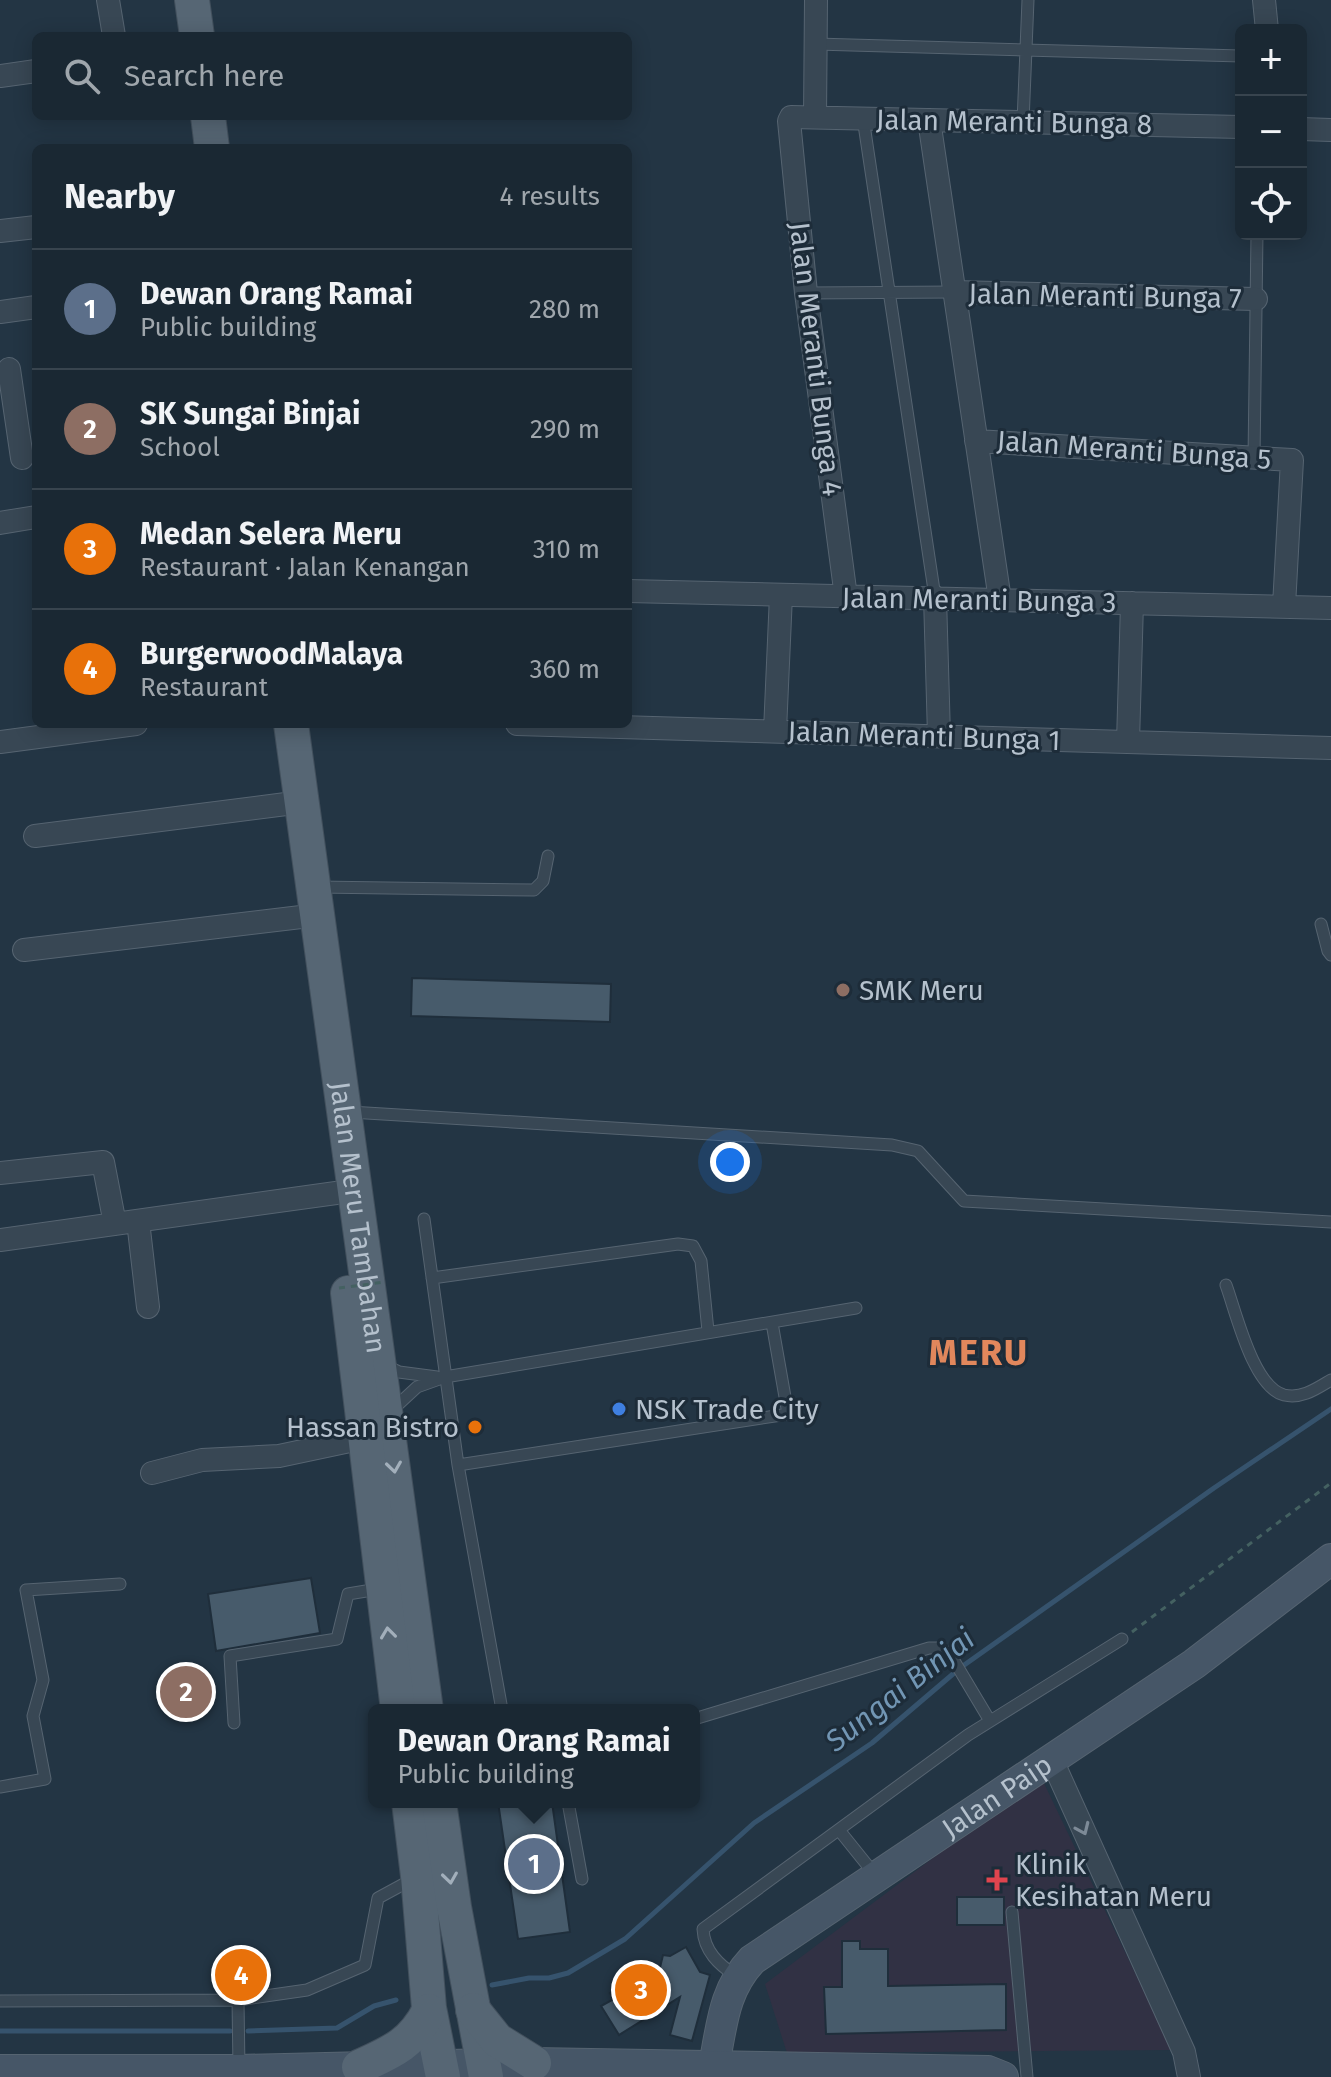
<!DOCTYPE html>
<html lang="en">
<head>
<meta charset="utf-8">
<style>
  :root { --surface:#1a2833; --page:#23303b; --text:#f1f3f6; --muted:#9fa6ac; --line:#38444e; --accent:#89c4ff }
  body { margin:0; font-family:"Fira Sans",sans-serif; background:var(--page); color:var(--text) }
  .controls { position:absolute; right:24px; top:24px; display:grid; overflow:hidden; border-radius:12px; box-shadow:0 4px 20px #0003 }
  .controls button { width:72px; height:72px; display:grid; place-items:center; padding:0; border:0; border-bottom:2px solid var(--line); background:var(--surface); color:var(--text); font:40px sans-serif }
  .you { position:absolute; left:730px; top:1162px; width:28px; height:28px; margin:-20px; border:6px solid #fff; border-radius:50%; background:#1a73e8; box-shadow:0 0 0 12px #1a73e833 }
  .badge { display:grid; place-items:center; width:52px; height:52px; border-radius:50%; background:var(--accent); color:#fff; font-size:26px; font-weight:700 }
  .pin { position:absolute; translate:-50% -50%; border:4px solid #fff; box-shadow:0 2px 8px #0006 }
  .popup { position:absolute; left:368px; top:1704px; width:332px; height:104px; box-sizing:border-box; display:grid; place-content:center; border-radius:12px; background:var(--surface); filter:drop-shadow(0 2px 6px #0005); font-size:26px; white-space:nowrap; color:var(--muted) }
  .popup b { font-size:30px; color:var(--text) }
  .popup::after { content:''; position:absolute; left:50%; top:100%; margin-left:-16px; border:16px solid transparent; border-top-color:var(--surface) }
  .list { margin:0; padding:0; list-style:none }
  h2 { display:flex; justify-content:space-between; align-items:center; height:104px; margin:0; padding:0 32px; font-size:34px }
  h2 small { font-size:26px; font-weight:400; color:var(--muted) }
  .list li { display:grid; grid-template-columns:52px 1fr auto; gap:24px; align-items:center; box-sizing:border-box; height:120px; padding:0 32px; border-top:2px solid var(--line) }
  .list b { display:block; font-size:30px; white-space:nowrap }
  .list p { margin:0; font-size:26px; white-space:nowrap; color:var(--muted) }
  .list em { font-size:26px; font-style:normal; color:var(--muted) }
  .icon { flex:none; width:44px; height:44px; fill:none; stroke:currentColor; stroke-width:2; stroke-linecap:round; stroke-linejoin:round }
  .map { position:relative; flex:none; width:1331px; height:2077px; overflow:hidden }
  .search { position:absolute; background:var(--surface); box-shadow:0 4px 20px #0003; left:32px; top:32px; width:600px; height:88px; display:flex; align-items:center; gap:20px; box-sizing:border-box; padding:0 28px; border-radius:12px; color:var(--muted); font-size:30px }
  .panel { position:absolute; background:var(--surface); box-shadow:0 4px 20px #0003; left:32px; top:144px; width:600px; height:584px; border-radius:12px }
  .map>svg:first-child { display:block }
  .medical { fill:#313144 }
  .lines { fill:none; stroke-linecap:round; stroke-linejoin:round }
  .stream { stroke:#36536d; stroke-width:5 }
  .building { fill:#475b6b; stroke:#1f2e3b; stroke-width:2 }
  .lane-casing { stroke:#566471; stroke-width:13 }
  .street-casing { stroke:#566471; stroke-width:24 }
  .secondary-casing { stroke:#566471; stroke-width:32 }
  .primary-casing { stroke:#42505d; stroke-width:36 }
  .path { stroke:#446161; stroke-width:3; stroke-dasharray:6 6; stroke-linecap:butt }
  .lane { stroke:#384754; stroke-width:11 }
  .street { stroke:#384754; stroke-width:22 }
  .secondary { stroke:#465667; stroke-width:30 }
  .primary { stroke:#566674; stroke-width:34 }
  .path-bridge { stroke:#446161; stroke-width:3; stroke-dasharray:6 6; stroke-linecap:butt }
  .oneway { stroke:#a2afbb }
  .oneway2 { stroke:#7d8a97 }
  .education-dot { fill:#8d6e63; stroke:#1d2c39; stroke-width:3 }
  .shop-dot { fill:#3f7fe0; stroke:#1d2c39; stroke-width:3 }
  .food-dot { fill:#e8710a; stroke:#1d2c39; stroke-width:3 }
  .health-dot { fill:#e0444e; stroke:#1d2c39; stroke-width:3 }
  .labels { text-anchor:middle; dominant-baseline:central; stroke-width:6; stroke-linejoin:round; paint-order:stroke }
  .street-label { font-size:28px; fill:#b5c1cd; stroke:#1d2c39 }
  .poi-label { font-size:28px; fill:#b5c1cd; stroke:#1d2c39; text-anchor:start }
  .water-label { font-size:30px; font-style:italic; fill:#7296b4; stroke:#1d2c39 }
  .district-label { font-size:36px; font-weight:bold; letter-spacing:2px; fill:#e1875c; stroke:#1d2c39 }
</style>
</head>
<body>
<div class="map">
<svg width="1331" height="2077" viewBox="0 0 1331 2077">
  <rect width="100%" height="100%" fill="#233544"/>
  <path class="medical" d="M1041,1777L1172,2050L787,2053L765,1984Z"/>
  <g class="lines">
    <path class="stream" d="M492,1985L529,1978H549L568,1973L625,1939L754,1823L872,1743L960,1668L1214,1488L1331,1409
      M0,2031H230
      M248,2031L337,2028L374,2006L396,2000"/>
  </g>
  <path class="building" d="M412,978L611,984L610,1022L411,1016Z
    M311,1578L320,1633L216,1651L208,1594Z
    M498,1802H552L570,1932L518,1939Z
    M957,1897H1004V1925H957Z
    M842,1941H860V1949H888V1986L1006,1984V2030L826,2034L824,1987H842Z
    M686,1947L700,1972L710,1975L692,2041L670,2035L680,1997L619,2035L601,2006L614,1999L610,1993L630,1982L636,1992L657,1980L663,1955L670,1956Z"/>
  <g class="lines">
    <defs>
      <path id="lane" d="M816,44L1241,56
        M863,118L935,597
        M1023,122L1028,0
        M806,293L954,292
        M1254,458L1257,234
        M318,887L534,890L543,881L548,856
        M1321,924L1328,951L1331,955
        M350,1112L892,1145L918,1151L964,1201L1331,1222
        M424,1219L458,1465L502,1710
        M432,1278L678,1244L693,1246L701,1261L708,1331
        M1226,1285C1236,1312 1253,1387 1284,1395C1302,1399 1316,1389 1331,1380
        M384,1365L399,1372L437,1377
        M390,1412L417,1387L445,1377L856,1308
        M458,1465L788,1414L772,1323
        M694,1719L929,1648H939L950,1654L990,1721
        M234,1723L230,1656L337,1639L348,1594L378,1589
        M0,1787L45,1779L33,1716L43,1680L26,1590L120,1584
        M568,1802L582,1879
        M839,1830L876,1876
        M1012,1912L1027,2077
        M736,1976C719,1965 704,1951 703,1929L968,1735L1122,1639
        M238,2000L239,2069
        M0,2001L238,2000L307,1990L365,1965L378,1898L413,1879"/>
      <path id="street" d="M108,0L114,36
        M1264,0L1267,30
        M0,76L36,71
        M815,117L816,0
        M929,120L1000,600
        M1301,129L1331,130
        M0,231L36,227
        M954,292L1256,299
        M0,312L36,307
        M9,369L22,458
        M976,441L1292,460L1284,606
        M0,523L36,517
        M628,591L1331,608
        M846,597L806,293L789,121L791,117L1241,127
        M935,597L939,736
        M517,724L1331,748
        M775,731L781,595
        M0,742L136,724
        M1128,742L1132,603
        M35,836L286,804
        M24,950L301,917
        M0,1173L103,1162L115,1224
        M138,1221L148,1307
        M0,1240L336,1193
        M152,1473L202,1460L279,1456L364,1438
        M1051,1758L1184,2052L1189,2077"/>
      <g id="secondary">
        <path id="s1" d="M714,2065C722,2026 723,1991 752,1960L1194,1664L1331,1559"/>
        <path d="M0,2070H239L534,2063L988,2071L1003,2077"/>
      </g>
      <g id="primary">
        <path d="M192,0L197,36"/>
        <path d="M208,116L212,148"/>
        <path id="s2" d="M291,724L426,1710"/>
        <path d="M348,1293L398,1710"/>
        <path d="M409,1802L418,1876L429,2008L443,2077"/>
        <path d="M439,1802L454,1907L486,2077"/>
        <path d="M473,2010L497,2040L534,2063"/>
        <path d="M359,2067C392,2052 412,2044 429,2011"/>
      </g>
    </defs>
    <use href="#lane" class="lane-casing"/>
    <use href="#street" class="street-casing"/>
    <use href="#secondary" class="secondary-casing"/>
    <use href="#primary" class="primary-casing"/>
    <path class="path" d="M1132,1632L1331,1483"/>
    <use href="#lane" class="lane"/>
    <use href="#street" class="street"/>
    <use href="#secondary" class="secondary"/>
    <use href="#primary" class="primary"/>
    <path class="path-bridge" d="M339,1288L385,1282"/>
  </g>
  <defs><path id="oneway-chevron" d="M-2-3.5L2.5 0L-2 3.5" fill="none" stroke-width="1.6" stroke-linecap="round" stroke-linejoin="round" transform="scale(2)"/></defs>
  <g class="oneway">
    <use href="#oneway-chevron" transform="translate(394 1467) rotate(82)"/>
    <use href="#oneway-chevron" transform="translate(388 1633) rotate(-97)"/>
    <use href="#oneway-chevron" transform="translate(450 1878) rotate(82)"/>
  </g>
  <use class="oneway2" href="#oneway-chevron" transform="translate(1083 1829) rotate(66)"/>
  <circle class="education-dot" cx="843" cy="990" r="8"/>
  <circle class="shop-dot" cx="619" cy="1409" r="8"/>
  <circle class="food-dot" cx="475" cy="1427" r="8"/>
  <path class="health-dot" d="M993 1868h8v8h8v8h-8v8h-8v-8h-8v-8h8z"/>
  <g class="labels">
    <g class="street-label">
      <text transform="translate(1014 122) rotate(1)">Jalan Meranti Bunga 8</text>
      <text transform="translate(1105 296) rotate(1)">Jalan Meranti Bunga 7</text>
      <text transform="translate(816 359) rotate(83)">Jalan Meranti Bunga 4</text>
      <text transform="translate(1134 450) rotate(4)">Jalan Meranti Bunga 5</text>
      <text transform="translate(979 600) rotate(1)">Jalan Meranti Bunga 3</text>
      <text transform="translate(924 736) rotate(2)">Jalan Meranti Bunga 1</text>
      <text stroke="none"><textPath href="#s2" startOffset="498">Jalan Meru Tambahan</textPath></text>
      <text stroke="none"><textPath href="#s1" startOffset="408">Jalan Paip</textPath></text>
    </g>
    <g class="poi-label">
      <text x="859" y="990">SMK Meru</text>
      <text x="635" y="1409">NSK Trade City</text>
      <text x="459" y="1427" text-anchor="end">Hassan Bistro</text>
      <text x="1015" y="1864">Klinik<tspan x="1015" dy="32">Kesihatan Meru</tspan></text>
    </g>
    <g class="water-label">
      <text transform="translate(900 1690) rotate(-38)">Sungai Binjai</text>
    </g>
    <g class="district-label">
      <text x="979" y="1353">MERU</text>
    </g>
  </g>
</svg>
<div class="controls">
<button>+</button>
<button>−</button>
<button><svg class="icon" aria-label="locate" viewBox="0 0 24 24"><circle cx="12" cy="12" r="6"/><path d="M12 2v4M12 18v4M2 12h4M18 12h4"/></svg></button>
</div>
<div class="you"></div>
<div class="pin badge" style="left:534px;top:1864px;background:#5c6f8a">1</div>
<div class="popup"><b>Dewan Orang Ramai</b>Public building</div>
<div class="pin badge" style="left:186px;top:1692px;background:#8d6e63">2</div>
<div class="pin badge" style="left:641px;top:1990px;background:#e8710a">3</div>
<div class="pin badge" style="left:241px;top:1975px;background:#e8710a">4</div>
<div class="search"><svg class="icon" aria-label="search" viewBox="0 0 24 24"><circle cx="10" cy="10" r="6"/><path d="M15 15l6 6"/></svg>Search here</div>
<section class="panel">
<h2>Nearby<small>4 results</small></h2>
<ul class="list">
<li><span class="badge" style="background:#5c6f8a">1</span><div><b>Dewan Orang Ramai</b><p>Public building</p></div><em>280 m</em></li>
<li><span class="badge" style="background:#8d6e63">2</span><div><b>SK Sungai Binjai</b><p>School</p></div><em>290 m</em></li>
<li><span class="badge" style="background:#e8710a">3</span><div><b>Medan Selera Meru</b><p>Restaurant · Jalan Kenangan</p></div><em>310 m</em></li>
<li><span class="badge" style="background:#e8710a">4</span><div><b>BurgerwoodMalaya</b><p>Restaurant</p></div><em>360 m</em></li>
</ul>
</section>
</div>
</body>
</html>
